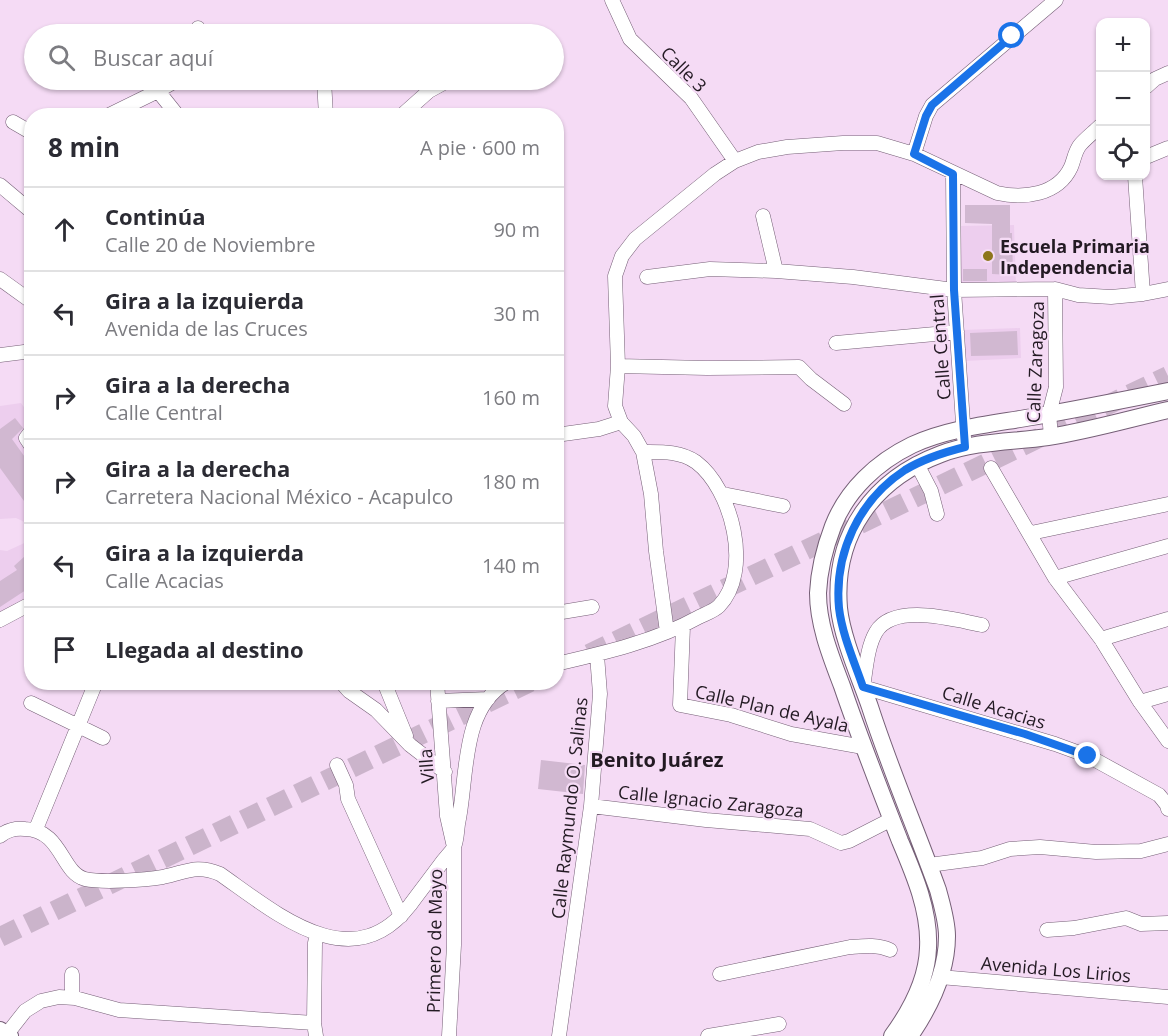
<!DOCTYPE html>
<html lang="es">
<head>
<meta charset="utf-8">
<style>
  :root { --surface:#fff; --page:#f2f2f3; --text:#2b2b33; --muted:#7c7c81; --line:#e1e1e2 }
  body { margin:0; font-family:"Open Sans",sans-serif; background:var(--page); color:var(--text) }
  .controls { position:absolute; right:18px; top:18px; display:grid; overflow:hidden; border-radius:12px; box-shadow:0 2px 4px #0004 }
  .controls button { width:54px; height:54px; display:grid; place-items:center; padding:0; border:0; border-bottom:2px solid var(--line); background:var(--surface); color:var(--text); font:30px sans-serif }
  .stop { position:absolute; width:18px; height:18px; margin:-14px; border:4px solid #1a73e8; border-radius:50%; background:#fff }
  .stop.end { background:#1a73e8; border-color:#fff; box-shadow:0 2px 6px #0008 }
  .list { margin:0; padding:0; list-style:none }
  h2 { display:flex; justify-content:space-between; align-items:center; height:78px; margin:0; padding:0 24px; font-size:26px }
  h2 small { font-size:20px; font-weight:400; color:var(--muted) }
  .list li { display:grid; grid-template-columns:39px 1fr auto; gap:18px; align-items:center; box-sizing:border-box; height:84px; padding:0 24px; border-top:2px solid var(--line) }
  .list b { display:block; font-size:22px; white-space:nowrap }
  .list p { margin:0; font-size:20px; white-space:nowrap; color:var(--muted) }
  .list em { font-size:20px; font-style:normal; color:var(--muted) }
  .icon { flex:none; width:33px; height:33px; fill:none; stroke:currentColor; stroke-width:2; stroke-linecap:round; stroke-linejoin:round }
  .map { position:relative; flex:none; width:1168px; height:1036px; overflow:hidden }
  .search { position:absolute; background:var(--surface); box-shadow:0 2px 4px #0004; left:24px; top:24px; width:540px; height:66px; display:flex; align-items:center; gap:15px; box-sizing:border-box; padding:0 21px; border-radius:33px; color:var(--muted); font-size:22px }
  .panel { position:absolute; background:var(--surface); box-shadow:0 2px 4px #0004; left:24px; top:108px; width:540px; height:582px; border-radius:24px }
  .map>svg:first-child { display:block }
  .built { fill:#edceee }
  .building { fill:#d1b8d1 }
  .lines { fill:none; stroke-linecap:round; stroke-linejoin:round }
  .highway-tunnel { stroke:#cbb4cb; stroke-width:20; stroke-dasharray:20 10; stroke-linecap:butt }
  .minor-casing { stroke:#755f76; stroke-width:15 }
  .major-casing { stroke:#755f76; stroke-width:18 }
  .minor { stroke:#fff; stroke-width:14 }
  .major { stroke:#fff; stroke-width:16 }
  .route { stroke:#1a73e8; stroke-width:8 }
  .poi-dot { fill:#8d761b; stroke:#f5dbf5; stroke-width:2 }
  .labels { text-anchor:middle; dominant-baseline:central; stroke-width:4.5; stroke-linejoin:round; paint-order:stroke }
  .street-label { font-size:18px; fill:#231a23; stroke:#f5dbf5 }
  .poi-label { font-size:18px; font-weight:bold; fill:#231a23; stroke:#f5dbf5; text-anchor:start }
  .neighbourhood-label { font-size:20px; font-weight:bold; fill:#231a23; stroke:#f5dbf5 }
</style>
</head>
<body>
<div class="map">
<svg width="1168" height="1036" viewBox="0 0 1168 1036">
  <rect width="100%" height="100%" fill="#f5dbf5"/>
  <path class="built" d="M1014,225L1016,287L961,288L960,226Z
    M1020,328L1021,358L965,361L963,330Z
    M21,403L31,417L29,430L31,450V525L16,518L0,519V406Z
    M31,540V598L0,614V550L7,551Z"/>
  <path class="building" d="M965,205H1010V233H1012L1013,275L992,274V224L965,223Z
    M963,269H987V281H963Z
    M1017,331L1018,355L971,356L970,333Z
    M15,418L23,428L12,439L32,467V512L0,468V429Z
    M25,556L32,562V586L0,607V581L17,570L14,566Z
    M541,760L585,765L583,794L538,789Z"/>
  <g class="lines">
    <path class="highway-tunnel" d="M589,654L1168,376
      M0,937L530,682"/>
    <defs>
      <path id="minor" d="M612,0L630,39L691,98L735,161
        M198,28V34
        M324,80L326,116
        M1146,87L1155,79L1168,73
        M158,91L178,116
        M107,116L158,91L177,80
        M401,116L429,91L449,80
        M13,122L32,133
        M914,154L926,116L932,105L1056,0
        M1146,157L1168,148
        M953,174L954,290L964,438
        M1135,176L1143,294
        M0,185L32,212
        M763,216L776,271
        M647,277L710,269L776,271L853,277L954,290L1055,289L1078,295L1111,297L1143,294L1168,289
        M0,279L32,302
        M836,343L957,332
        M0,355L32,351
        M618,366L707,368L799,367L811,379L844,404
        M32,430L26,438L32,447
        M556,435L599,429L621,422
        M1051,436L1049,414L1056,387L1055,289
        M917,464L931,491L937,514
        M991,468L1055,578L1101,639L1140,702L1168,741
        M723,494L783,506
        M1031,533L1168,504
        M1055,578L1168,546
        M556,613L592,607
        M0,620L32,603
        M982,625C955,620 894,602 876,632C867,647 866,670 863,687L1055,744L1088,756L1159,795L1167,805L1168,809
        M683,626L680,705L731,715L791,734L863,747
        M667,632L656,551L651,494L643,452L634,436L621,422L615,406L618,366L615,276L622,256L635,239L715,174L735,161L758,152L787,147L843,143H877L914,154L997,193C1024,199 1058,195 1071,167C1074,160 1075,151 1080,145C1086,138 1094,132 1100,126
        M1101,639L1168,619
        M556,664C604,653 656,641 699,617C705,614 714,611 719,606C753,571 732,489 696,462C680,451 661,452 643,452
        M341,682L349,691L376,710L410,745L445,772
        M384,682L406,736
        M437,682L447,816L454,847V945L449,1036
        M438,701L488,699
        M1140,702L1168,694
        M31,703L103,738
        M337,765L346,785L348,799L401,916
        M591,806L706,820L810,829L841,843L849,841L892,819
        M36,829L96,682
        M0,836C7,830 16,828 25,829C62,830 61,873 85,879C102,883 145,880 163,877C187,872 196,864 220,874C276,913 352,980 410,905C421,890 432,876 443,861C446,857 451,852 454,847C457,840 457,831 458,824C468,778 460,709 507,682
        M929,865L982,858L1010,849L1040,847L1096,852L1141,851L1168,844
        M1047,930L1074,928L1126,918L1141,924L1168,923
        M72,974V998
        M720,974L850,947C863,946 877,944 890,950
        M940,977L1168,997
        M7,1034L25,1011L41,1001L59,997L75,998L119,1010L314,1023
        M316,1036L314,1023L315,943L317,934
        M559,1036L591,806L600,694L597,655
        M708,1036L779,1024"/>
      <path id="major" d="M0,1030L10,1036
        M892,1036C911,1010 927,980 928,948C930,911 914,874 900,841C880,790 860,739 842,686C831,657 818,625 818,593C819,570 825,547 833,526C847,490 877,462 912,445C949,428 992,424 1032,417C1078,409 1123,400 1168,391
        M910,1036C930,1007 947,973 947,936C947,921 942,905 938,890C916,829 890,769 870,707C860,678 842,638 839,608C833,534 874,479 941,454C975,441 1013,442 1048,437C1088,431 1129,419 1168,410"/>
    </defs>
    <use href="#minor" class="minor-casing"/>
    <use href="#major" class="major-casing"/>
    <use href="#minor" class="minor"/>
    <use href="#major" class="major"/>
  </g>
  <g class="lines">
    <path class="route" d="M1012,36L932,105L926,116L914,154L953,174L954,290L965,447C945,452 923,459 905,470C859,500 834,553 839,608C842,634 854,661 863,687L1025,734L1088,756"/>
  </g>
  <circle class="poi-dot" cx="988" cy="256" r="6"/>
  <g class="labels">
    <g class="street-label">
      <text transform="translate(684 69) rotate(45)">Calle 3</text>
      <text transform="translate(940 347) rotate(-94)">Calle Central</text>
      <text transform="translate(1035 362) rotate(-88)">Calle Zaragoza</text>
      <text transform="translate(994 707) rotate(17)">Calle Acacias</text>
      <text transform="translate(772 708) rotate(13)">Calle Plan de Ayala</text>
      <text transform="translate(426 766) rotate(-94)">Villa</text>
      <text transform="translate(711 801) rotate(6)">Calle Ignacio Zaragoza</text>
      <text transform="translate(569 808) rotate(-84)">Calle Raymundo O. Salinas</text>
      <text transform="translate(434 941) rotate(-89)">Primero de Mayo</text>
      <text transform="translate(1056 969) rotate(5)">Avenida Los Lirios</text>
    </g>
    <g class="poi-label">
      <text x="1000" y="246">Escuela Primaria<tspan x="1000" dy="21">Independencia</tspan></text>
    </g>
    <g class="neighbourhood-label">
      <text x="657" y="759">Benito Juárez</text>
    </g>
  </g>
</svg>
<div class="controls">
<button>+</button>
<button>−</button>
<button><svg class="icon" aria-label="locate" viewBox="0 0 24 24"><circle cx="12" cy="12" r="6"/><path d="M12 2v4M12 18v4M2 12h4M18 12h4"/></svg></button>
</div>
<div class="stop" style="left:1012px;top:36px"></div>
<div class="stop end" style="left:1088px;top:756px"></div>
<div class="search"><svg class="icon" aria-label="search" viewBox="0 0 24 24"><circle cx="10" cy="10" r="6"/><path d="M15 15l6 6"/></svg>Buscar aquí</div>
<section class="panel">
<h2>8 min<small>A pie · 600 m</small></h2>
<ul class="list">
<li><svg class="icon" aria-label="ahead" viewBox="0 0 24 24"><path d="M12 20V5M6 11l6-6 6 6"/></svg><div><b>Continúa</b><p>Calle 20 de Noviembre</p></div><em>90 m</em></li>
<li><svg class="icon" aria-label="left" viewBox="0 0 24 24"><path d="M17 20v-9H6M10 6l-5 5 5 5"/></svg><div><b>Gira a la izquierda</b><p>Avenida de las Cruces</p></div><em>30 m</em></li>
<li><svg class="icon" aria-label="right" viewBox="0 0 24 24"><path d="M7 20v-9h11M14 6l5 5-5 5"/></svg><div><b>Gira a la derecha</b><p>Calle Central</p></div><em>160 m</em></li>
<li><svg class="icon" aria-label="right" viewBox="0 0 24 24"><path d="M7 20v-9h11M14 6l5 5-5 5"/></svg><div><b>Gira a la derecha</b><p>Carretera Nacional México - Acapulco</p></div><em>180 m</em></li>
<li><svg class="icon" aria-label="left" viewBox="0 0 24 24"><path d="M17 20v-9H6M10 6l-5 5 5 5"/></svg><div><b>Gira a la izquierda</b><p>Calle Acacias</p></div><em>140 m</em></li>
<li><svg class="icon" aria-label="arrive" viewBox="0 0 24 24"><path d="M6 21V4h12l-3 4 3 4H6"/></svg><div><b>Llegada al destino</b></div></li>
</ul>
</section>
</div>
</body>
</html>
